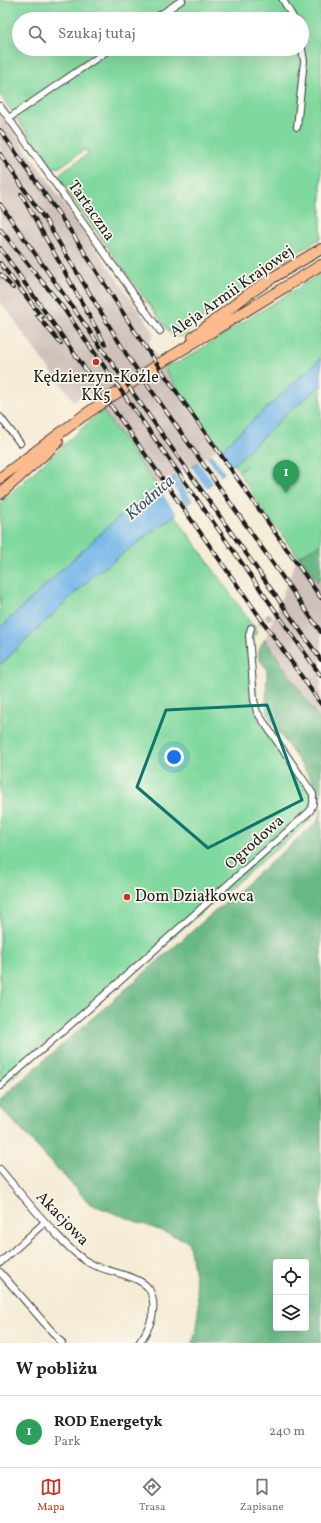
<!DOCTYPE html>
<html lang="pl">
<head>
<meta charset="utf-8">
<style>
  :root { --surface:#fff; --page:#f6f6f6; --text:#222; --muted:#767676; --line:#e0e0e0; --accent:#c8321e }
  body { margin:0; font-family:Vollkorn,serif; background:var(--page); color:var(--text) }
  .controls { position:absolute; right:12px; bottom:12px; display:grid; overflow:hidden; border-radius:4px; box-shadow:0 4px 16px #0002 }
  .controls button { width:36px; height:36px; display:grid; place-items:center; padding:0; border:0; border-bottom:1px solid var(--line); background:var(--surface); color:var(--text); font:20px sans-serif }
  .you { position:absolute; left:174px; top:757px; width:14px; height:14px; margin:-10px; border:3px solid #fff; border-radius:50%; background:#1a73e8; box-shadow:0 0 0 6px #1a73e833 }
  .badge { display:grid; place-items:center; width:26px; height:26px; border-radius:50%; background:var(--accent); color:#fff; font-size:13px; font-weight:700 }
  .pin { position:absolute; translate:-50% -33px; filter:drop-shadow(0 1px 2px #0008) }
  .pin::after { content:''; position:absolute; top:21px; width:14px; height:12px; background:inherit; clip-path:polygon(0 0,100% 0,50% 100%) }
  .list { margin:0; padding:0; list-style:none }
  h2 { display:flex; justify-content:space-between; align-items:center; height:52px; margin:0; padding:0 16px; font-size:17px }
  h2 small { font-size:13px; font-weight:400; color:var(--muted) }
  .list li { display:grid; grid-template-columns:26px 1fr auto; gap:12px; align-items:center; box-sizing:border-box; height:72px; padding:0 16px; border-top:1px solid var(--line) }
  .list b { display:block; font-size:15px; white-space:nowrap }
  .list p { margin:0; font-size:13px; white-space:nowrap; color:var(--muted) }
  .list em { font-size:13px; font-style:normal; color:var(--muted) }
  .icon { flex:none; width:22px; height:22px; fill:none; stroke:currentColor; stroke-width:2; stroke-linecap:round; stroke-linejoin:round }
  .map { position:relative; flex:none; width:321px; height:1343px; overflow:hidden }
  .search { position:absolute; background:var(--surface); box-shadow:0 4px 16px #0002; left:12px; right:12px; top:12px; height:44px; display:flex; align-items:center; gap:10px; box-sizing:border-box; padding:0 14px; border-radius:22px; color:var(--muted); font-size:15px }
  .sheet { height:124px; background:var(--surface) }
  nav { display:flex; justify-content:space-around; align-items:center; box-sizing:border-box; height:56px; border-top:1px solid var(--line); background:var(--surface); font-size:11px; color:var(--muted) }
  nav a { display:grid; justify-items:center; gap:2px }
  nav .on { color:var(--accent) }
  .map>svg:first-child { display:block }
  .industrial { fill:#cfc0ba }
  .green { fill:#7fd89d; stroke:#4e7a5c; fill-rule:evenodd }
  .forest { fill:#67b884; stroke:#426a50; fill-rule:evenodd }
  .water { fill:#72b5e8; stroke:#476882 }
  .pier { fill:#f5ecd6 }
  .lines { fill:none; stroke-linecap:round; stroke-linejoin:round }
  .street-tunnel { stroke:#cac2b1; stroke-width:6; stroke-dasharray:6 3; stroke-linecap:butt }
  .street-casing { stroke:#3d3b38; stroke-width:8 }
  .primary-casing { stroke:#3d3b38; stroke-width:12 }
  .street { stroke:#fff; stroke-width:6 }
  .primary { stroke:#fbbb8d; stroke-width:10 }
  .rail-casing { stroke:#1c1c1c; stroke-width:4 }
  .rail { stroke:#fbf7ec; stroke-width:2.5; stroke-dasharray:8; stroke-linecap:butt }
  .marked { fill:none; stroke:#0f766e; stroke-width:3; stroke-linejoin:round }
  .poi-dot { fill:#c8321e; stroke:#fbf7ec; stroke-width:1.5 }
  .labels { text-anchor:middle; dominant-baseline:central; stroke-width:3.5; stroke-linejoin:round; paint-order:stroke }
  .street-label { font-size:16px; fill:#1c1c1c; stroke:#fbf7ec }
  .poi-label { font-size:16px; fill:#1c1c1c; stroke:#fbf7ec }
  .water-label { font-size:17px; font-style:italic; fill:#3e596e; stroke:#fbf7ec }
</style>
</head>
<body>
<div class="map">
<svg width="321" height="1343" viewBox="0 0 321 1343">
  <rect width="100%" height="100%" fill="#fbf7ec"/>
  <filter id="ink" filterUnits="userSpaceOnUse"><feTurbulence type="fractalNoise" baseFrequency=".025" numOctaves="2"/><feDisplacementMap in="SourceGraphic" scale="8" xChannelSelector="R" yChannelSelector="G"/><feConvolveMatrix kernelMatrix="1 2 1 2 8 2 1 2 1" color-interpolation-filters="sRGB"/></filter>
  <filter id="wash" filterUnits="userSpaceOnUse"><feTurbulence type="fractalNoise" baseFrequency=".012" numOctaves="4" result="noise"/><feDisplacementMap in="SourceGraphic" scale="16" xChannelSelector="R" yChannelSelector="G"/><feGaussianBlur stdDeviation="0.9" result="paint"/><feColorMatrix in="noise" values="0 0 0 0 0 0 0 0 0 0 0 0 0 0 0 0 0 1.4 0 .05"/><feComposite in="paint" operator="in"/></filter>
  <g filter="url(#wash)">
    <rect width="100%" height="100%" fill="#f5ecd6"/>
    <path class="industrial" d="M0,112L154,332L149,344L177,389L222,449L158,487L88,391L74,401L37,353L9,312L0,303Z
      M298,556L321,585V722L265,639Z"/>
    <path class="green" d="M0,0H321V238L247,284L182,336L175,337L172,336L59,180L60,175L63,171L88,154L85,149L60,167L52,168L0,95ZM19,19H302V49H19Z
      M321,273V358L222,449L177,389L164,368L169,365L180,362Z
      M321,382V545L307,553L298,556L265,513L239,473L247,464L239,472L234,464Z
      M102,410L158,487L115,520L0,628V503Z
      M175,515L257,632L252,638L258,720L293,766L316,800L315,809L311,820L198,915L0,1088V665L93,576Z"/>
    <path class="forest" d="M321,544V586L299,556Z
      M265,639L321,722V800L317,788L270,719L266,704L267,669L259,659V649Z
      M321,807V1343H192C205,1318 194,1267 188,1241L90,1204L0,1107V1099L317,822L321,812ZM276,1262H306V1328H276Z"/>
    <path class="water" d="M321,358V386L288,413L234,464L175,515L93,576L0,665V628L2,626L115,520L158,487L222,449Z"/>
    <path class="pier" d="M219,448L233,468L226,474L211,453Z
      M206,456L222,478L214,484L198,461Z
      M190,465L207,490L194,502L175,475Z
      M168,479L187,507L177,515L157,486Z"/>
  </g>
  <g filter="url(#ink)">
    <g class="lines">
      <path class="street-tunnel" d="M251,628L281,613L321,583"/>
      <defs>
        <path id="street" d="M283,0L294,19
          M154,19L182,0
          M0,106L160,331
          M9,118L110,49
          M297,127L304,61L302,49
          M0,417L20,443
          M0,1086L101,998L310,811L313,804V794L257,712L254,700L249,635L251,628
          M0,1169C19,1192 38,1215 58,1236C68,1247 78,1257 91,1264C106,1272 140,1275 149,1289C159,1308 150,1328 139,1343
          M0,1263L45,1222
          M0,1272L62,1343"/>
        <path id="primary" d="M193,337L247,295L272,278L321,249
          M0,478L83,416L162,362L321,265
          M0,494L58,442"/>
      </defs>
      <use href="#street" class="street-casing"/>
      <use href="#primary" class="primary-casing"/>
      <use href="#street" class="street"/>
      <use href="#primary" class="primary"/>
      <defs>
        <path id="rail" d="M0,130L74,236L141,341L321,598
          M0,154L46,221L128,357L321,632
          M21,194L105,344
          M0,204L321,660
          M0,229L61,305L321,676
          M0,248L321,704
          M0,263L42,317
          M0,274L13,288
          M37,315L61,344"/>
      </defs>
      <use href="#rail" class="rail-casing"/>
      <use href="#rail" class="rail"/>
    </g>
  </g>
  <path class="marked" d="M267,705L302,800L208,848L137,787L166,710Z"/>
  <g class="poi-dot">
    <circle cx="96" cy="362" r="4"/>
    <circle cx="127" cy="897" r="4"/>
  </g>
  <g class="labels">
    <g class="street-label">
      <text transform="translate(91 211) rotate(55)">Tartaczna</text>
      <text transform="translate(232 292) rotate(-35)">Aleja Armii Krajowej</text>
      <text transform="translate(255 843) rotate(-42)">Ogrodowa</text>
      <text transform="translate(62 1219) rotate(46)">Akacjowa</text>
    </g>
    <g class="poi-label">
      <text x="96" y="378">Kędzierzyn-Koźle<tspan x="96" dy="18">KK5</tspan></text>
      <text x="135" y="897" text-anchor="start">Dom Działkowca</text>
    </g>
    <g class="water-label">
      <text transform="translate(150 498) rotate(-41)">Kłodnica</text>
    </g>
  </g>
</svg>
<div class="controls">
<button><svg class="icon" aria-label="locate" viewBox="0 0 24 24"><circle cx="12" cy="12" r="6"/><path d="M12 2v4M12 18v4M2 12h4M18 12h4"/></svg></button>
<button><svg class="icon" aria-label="layers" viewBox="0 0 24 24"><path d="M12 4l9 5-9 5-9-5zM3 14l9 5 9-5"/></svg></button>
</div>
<div class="you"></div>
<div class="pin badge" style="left:286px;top:493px;background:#2e9e5b">1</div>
<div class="search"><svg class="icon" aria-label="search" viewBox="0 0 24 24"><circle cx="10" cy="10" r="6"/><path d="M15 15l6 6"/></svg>Szukaj tutaj</div>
</div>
<section class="sheet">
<h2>W pobliżu<small></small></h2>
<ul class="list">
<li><span class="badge" style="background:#2e9e5b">1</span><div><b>ROD Energetyk</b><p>Park</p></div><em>240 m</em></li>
</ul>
</section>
<nav>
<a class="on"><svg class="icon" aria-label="map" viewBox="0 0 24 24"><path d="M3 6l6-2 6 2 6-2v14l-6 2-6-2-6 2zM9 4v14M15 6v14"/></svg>Mapa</a>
<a><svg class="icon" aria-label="directions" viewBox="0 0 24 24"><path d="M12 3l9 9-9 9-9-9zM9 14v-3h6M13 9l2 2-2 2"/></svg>Trasa</a>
<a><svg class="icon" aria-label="saved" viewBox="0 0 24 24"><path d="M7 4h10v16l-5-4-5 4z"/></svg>Zapisane</a>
</nav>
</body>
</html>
